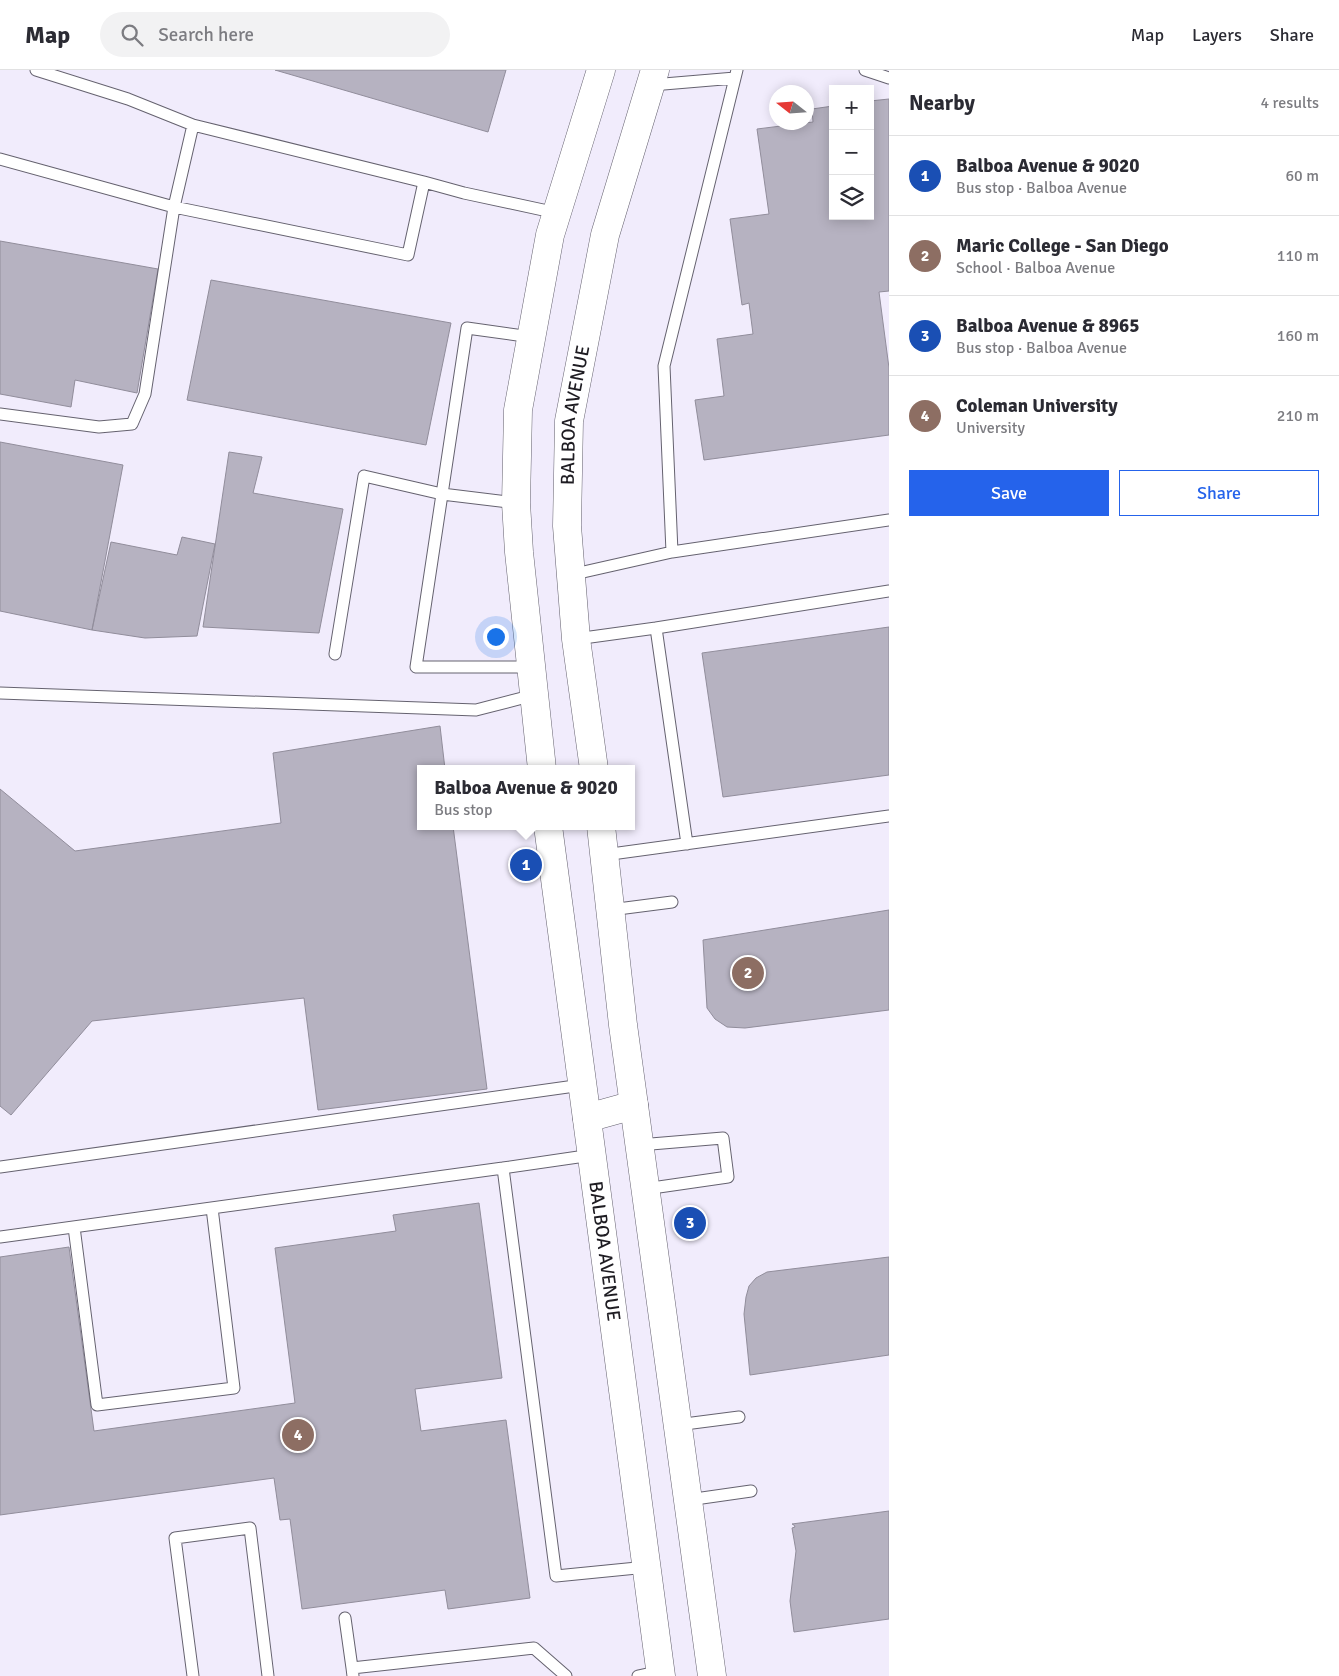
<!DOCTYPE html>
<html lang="en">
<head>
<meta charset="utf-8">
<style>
  :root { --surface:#fff; --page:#f2f2f3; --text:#2b2b33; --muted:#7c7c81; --line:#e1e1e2; --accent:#2563eb }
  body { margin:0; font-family:Signika,sans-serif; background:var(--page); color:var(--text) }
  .controls { position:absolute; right:15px; top:15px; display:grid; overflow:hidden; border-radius:0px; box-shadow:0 2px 12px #0003 }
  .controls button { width:45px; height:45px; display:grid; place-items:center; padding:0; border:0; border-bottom:1px solid var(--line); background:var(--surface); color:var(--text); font:25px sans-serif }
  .compass { position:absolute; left:769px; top:15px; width:45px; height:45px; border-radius:50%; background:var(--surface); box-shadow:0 2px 12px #0003; rotate:287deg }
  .you { position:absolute; left:495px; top:566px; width:18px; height:18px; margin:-12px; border:4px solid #fff; border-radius:50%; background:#1a73e8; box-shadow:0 0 0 8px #1a73e833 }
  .badge { display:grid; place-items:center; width:32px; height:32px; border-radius:50%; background:var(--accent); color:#fff; font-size:16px; font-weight:700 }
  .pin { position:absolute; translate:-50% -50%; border:2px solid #fff; box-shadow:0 1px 5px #0006 }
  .popup { position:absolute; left:417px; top:695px; width:218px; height:65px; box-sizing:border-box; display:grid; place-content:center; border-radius:0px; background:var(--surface); filter:drop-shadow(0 1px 4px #0005); font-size:16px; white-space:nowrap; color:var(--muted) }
  .popup b { font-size:19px; color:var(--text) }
  .popup::after { content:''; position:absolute; left:50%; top:100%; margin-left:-10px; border:10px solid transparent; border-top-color:var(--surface) }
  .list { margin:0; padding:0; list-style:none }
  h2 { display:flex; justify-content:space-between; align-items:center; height:65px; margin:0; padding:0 20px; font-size:21px }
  h2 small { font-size:16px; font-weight:400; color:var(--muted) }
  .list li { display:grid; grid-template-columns:32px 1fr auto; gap:15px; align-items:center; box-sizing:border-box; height:80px; padding:0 20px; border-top:1px solid var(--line) }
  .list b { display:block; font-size:19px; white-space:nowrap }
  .list p { margin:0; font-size:16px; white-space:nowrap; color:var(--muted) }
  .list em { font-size:16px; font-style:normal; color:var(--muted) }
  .actions { display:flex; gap:10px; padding:15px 20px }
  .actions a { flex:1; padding:11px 0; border:1px solid var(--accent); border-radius:0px; text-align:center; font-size:18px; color:var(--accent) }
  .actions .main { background:var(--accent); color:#fff }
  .icon { flex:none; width:28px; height:28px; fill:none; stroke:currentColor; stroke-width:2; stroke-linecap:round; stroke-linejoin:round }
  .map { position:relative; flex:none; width:889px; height:1606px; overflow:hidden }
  header { display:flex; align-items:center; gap:30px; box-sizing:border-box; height:70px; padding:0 25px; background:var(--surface); border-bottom:1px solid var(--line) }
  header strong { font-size:24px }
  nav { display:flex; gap:28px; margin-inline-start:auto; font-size:18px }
  .search { width:350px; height:45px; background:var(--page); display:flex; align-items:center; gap:12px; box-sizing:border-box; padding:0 18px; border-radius:28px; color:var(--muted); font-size:19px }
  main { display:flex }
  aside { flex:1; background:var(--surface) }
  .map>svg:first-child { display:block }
  .building { fill:#b6b2c1; stroke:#918d9b }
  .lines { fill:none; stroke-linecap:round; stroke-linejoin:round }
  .service-casing { stroke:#65626f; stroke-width:13 }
  .secondary-casing { stroke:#65626f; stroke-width:29 }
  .service { stroke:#fff; stroke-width:11 }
  .secondary { stroke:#fff; stroke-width:28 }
  .labels { text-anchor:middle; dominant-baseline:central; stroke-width:4; stroke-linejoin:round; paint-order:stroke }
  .street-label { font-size:19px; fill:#1e1c22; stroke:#fdfcff }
</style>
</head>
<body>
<header>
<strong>Map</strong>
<div class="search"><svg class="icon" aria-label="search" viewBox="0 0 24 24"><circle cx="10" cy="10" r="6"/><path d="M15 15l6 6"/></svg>Search here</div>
<nav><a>Map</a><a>Layers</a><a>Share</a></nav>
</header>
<main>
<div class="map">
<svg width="889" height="1606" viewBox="0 0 889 1606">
  <rect width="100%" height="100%" fill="#f1ecfc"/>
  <path class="building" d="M275,0H506L488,62Z
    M889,29V221L879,222L889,298V365L704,390L695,330L724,326L717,269L753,264L749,233L742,235L730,149L769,144L757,59L813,52L812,39L833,36V146H870V31Z
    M0,171L158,199L137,323L75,310L71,337L0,324Z
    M211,210L451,253L426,375L187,330Z
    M0,372L123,395L92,560L0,541Z
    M229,382L262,387L253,423L343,439L319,563L203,557Z
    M182,467L215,474L197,566L145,568L92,560L111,472L177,485Z
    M889,557V705L723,727L702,583Z
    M440,656L445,699H421V756H453L487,1019L318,1040L304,928L92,951L11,1045L0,1036V719L75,781L281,753L273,683Z
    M889,840V940L745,958L727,957L715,949L707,938L703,870Z
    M479,1133L502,1308L415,1319L421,1361L506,1350L530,1528L448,1539L445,1520L302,1539L290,1449L280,1450L274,1408L0,1445V1187L69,1177L94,1361L295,1333L275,1178L396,1161L393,1145Z
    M889,1187V1285L750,1305L744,1244L746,1227L749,1216L756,1208L767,1202Z
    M889,1441V1549L794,1562L790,1531L796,1481L792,1458L795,1457L794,1455L792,1454Z"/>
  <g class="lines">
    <defs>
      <path id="service" d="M36,0L128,29L193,55
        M737,0L664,296L672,482L889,450
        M865,0L889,8
        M652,15L735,8
        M0,89L174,137L145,324L132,354L99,357L0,344
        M424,112L193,55L174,137L408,185L424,112L464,123L557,143
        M531,267L467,258L416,597H532
        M570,505L672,482
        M576,569L656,558
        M335,584L364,406L442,424L516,433
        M0,623L476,640L534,625
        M687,774L656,558L889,521
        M604,785L889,746
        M610,840L672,832
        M639,1075L723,1068L728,1107L645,1119
        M0,1097L582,1015
        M503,1098L592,1085
        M74,1157L97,1335L234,1318L212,1138
        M0,1167L503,1098L556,1506L647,1497
        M677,1355L739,1347
        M688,1430L751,1421
        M345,1548L352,1598
        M193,1606L175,1468L250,1458L268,1606
        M353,1606L352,1598L534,1578L566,1606
        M638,1606L661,1601"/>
      <g id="secondary">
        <path d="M542,699L519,482L516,433L518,340L550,165L601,0"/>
        <path id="s1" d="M594,699L576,569L567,456L569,351L605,165L655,0"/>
        <path id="s2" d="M548,756L661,1606"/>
        <path d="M601,756L623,955L712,1606"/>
        <path d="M587,1048L634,1035"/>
      </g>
    </defs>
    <use href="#service" class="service-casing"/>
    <use href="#secondary" class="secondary-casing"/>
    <use href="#service" class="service"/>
    <use href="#secondary" class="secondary"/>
  </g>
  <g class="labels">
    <g class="street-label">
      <text stroke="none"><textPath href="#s1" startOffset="356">BALBOA AVENUE</textPath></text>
      <text stroke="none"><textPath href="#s2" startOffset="429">BALBOA AVENUE</textPath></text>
    </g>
  </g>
</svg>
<div class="controls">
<button>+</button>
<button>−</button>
<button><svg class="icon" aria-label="layers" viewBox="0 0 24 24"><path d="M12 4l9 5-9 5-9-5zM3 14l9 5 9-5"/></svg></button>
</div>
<svg class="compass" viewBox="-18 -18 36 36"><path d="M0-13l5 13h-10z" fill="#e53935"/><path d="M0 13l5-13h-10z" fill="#7c7c81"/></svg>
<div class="you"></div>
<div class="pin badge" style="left:526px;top:795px;background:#1a4fb4">1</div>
<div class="popup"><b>Balboa Avenue &amp; 9020</b>Bus stop</div>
<div class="pin badge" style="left:748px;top:903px;background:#8d6e63">2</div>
<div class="pin badge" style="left:690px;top:1153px;background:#1a4fb4">3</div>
<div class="pin badge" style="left:298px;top:1365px;background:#8d6e63">4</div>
</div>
<aside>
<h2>Nearby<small>4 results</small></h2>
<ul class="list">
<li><span class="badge" style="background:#1a4fb4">1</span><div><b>Balboa Avenue &amp; 9020</b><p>Bus stop · Balboa Avenue</p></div><em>60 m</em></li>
<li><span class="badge" style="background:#8d6e63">2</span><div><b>Maric College - San Diego</b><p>School · Balboa Avenue</p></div><em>110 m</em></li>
<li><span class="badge" style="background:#1a4fb4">3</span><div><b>Balboa Avenue &amp; 8965</b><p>Bus stop · Balboa Avenue</p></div><em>160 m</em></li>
<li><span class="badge" style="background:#8d6e63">4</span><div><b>Coleman University</b><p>University</p></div><em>210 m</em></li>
</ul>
<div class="actions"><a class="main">Save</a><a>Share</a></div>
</aside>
</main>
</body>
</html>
